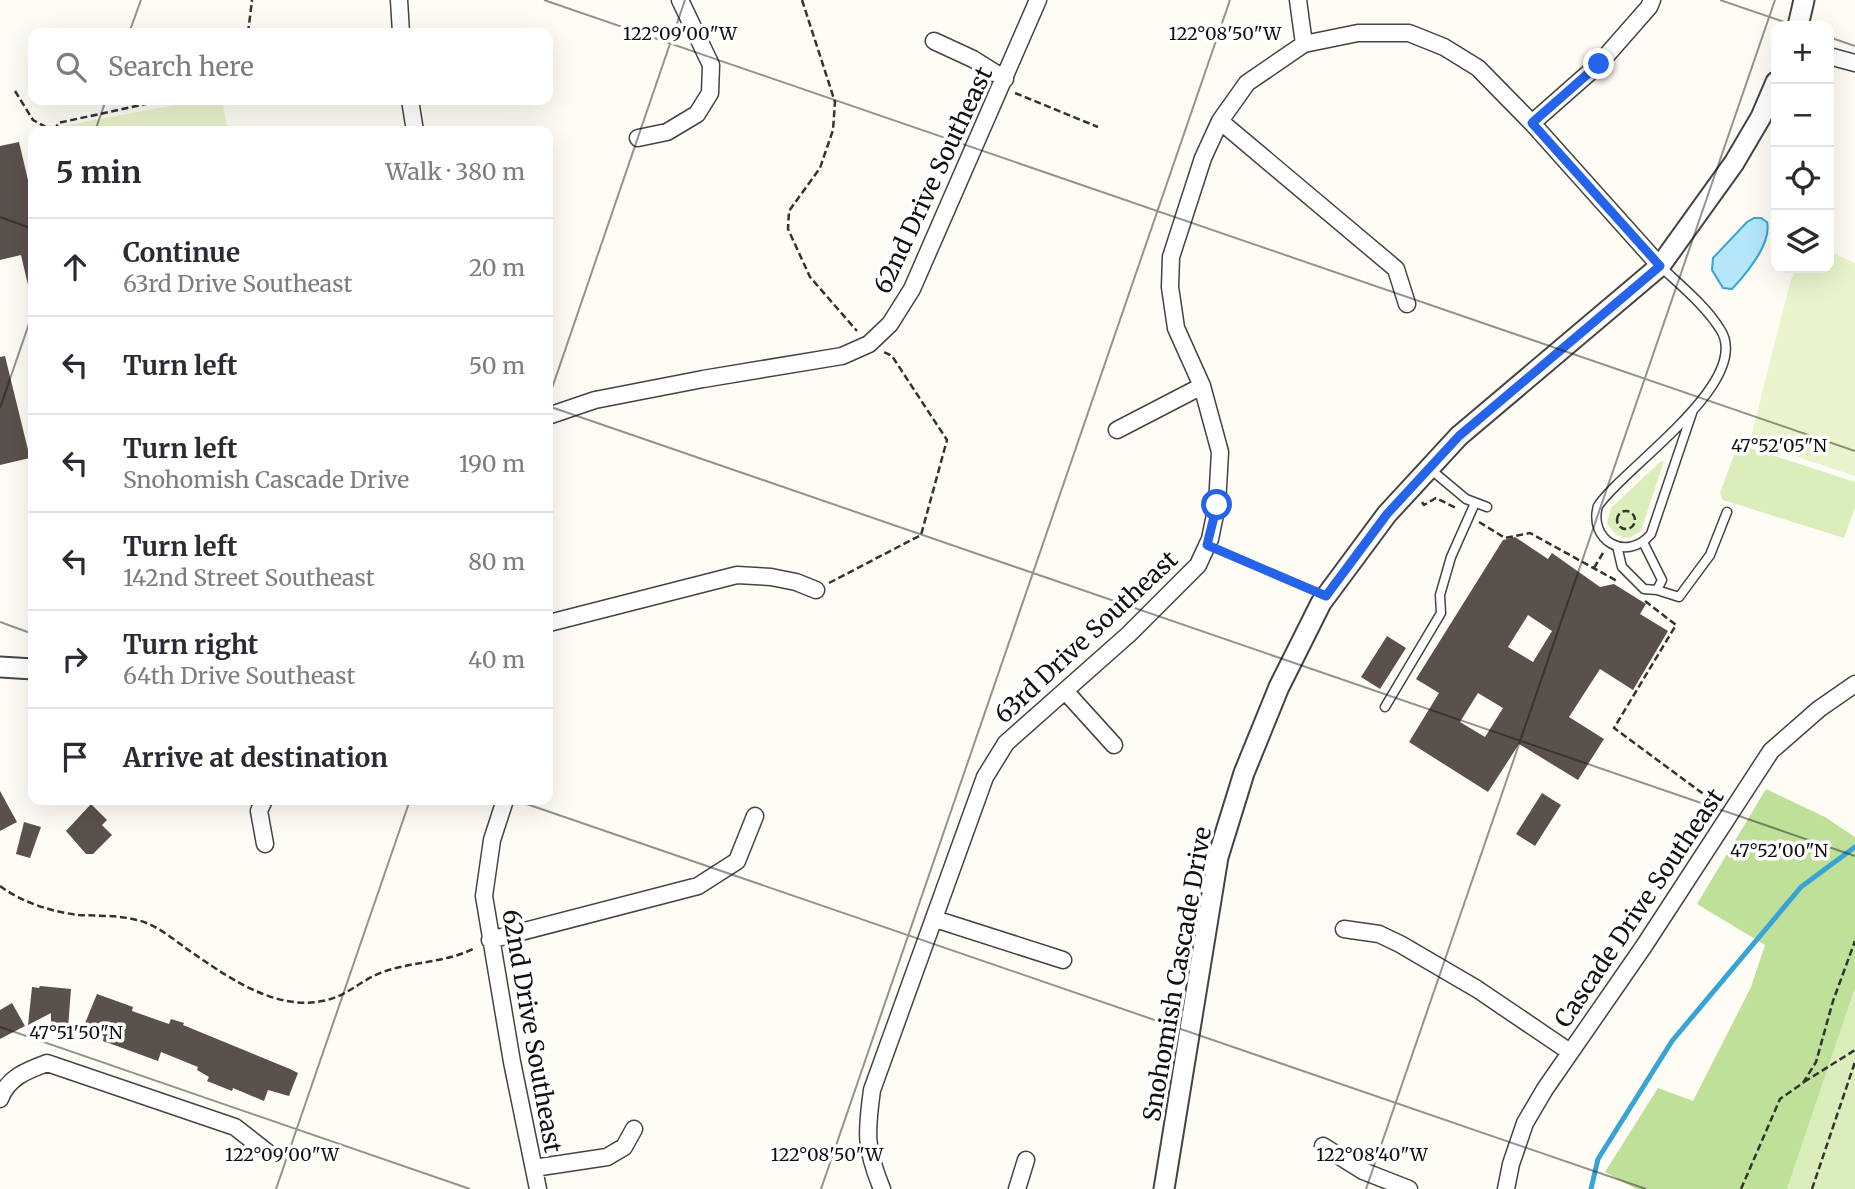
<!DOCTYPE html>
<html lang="en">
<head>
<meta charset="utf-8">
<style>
  :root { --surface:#fff; --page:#f7f7f7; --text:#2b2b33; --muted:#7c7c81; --line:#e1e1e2 }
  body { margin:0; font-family:Merriweather,serif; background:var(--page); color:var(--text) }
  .controls { position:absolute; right:21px; top:21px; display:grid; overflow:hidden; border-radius:14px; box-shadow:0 7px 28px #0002 }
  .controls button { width:63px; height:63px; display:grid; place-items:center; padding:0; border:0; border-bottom:2px solid var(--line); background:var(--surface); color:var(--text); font:35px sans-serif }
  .stop { position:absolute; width:21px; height:21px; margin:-16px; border:5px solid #2563eb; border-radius:50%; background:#fff }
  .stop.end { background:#2563eb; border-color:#fff; box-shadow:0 2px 7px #0008 }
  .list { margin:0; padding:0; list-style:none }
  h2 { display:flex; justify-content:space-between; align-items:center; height:91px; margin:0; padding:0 28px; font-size:30px }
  h2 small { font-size:23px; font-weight:400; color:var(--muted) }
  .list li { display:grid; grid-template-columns:46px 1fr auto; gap:21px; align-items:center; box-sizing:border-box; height:98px; padding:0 28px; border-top:2px solid var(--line) }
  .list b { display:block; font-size:26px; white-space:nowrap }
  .list p { margin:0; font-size:23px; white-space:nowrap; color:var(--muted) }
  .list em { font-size:23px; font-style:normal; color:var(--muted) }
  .icon { flex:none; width:38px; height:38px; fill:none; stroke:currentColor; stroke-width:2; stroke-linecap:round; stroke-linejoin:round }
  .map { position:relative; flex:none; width:1855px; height:1189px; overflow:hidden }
  .search { position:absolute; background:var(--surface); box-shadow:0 7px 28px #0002; left:28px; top:28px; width:525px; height:77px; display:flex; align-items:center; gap:18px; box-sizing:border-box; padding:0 24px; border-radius:14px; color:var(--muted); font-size:26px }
  .panel { position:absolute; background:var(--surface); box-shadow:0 7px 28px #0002; left:28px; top:126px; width:525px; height:679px; border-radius:14px }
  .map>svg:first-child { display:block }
  .green { fill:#d9eeba }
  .forest { fill:#bee098 }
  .pitch { fill:#e9f4cd }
  .water { fill:#b5e6fa; stroke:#37a3d7; stroke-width:2 }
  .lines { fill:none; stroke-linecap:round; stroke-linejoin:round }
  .stream { stroke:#37a3d7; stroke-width:5 }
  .building { fill:#5b514c; fill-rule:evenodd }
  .service-casing { stroke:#444; stroke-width:11 }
  .minor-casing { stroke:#444; stroke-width:19 }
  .tertiary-casing { stroke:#444; stroke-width:23 }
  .path { stroke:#333; stroke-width:2.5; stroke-dasharray:7 3.5; stroke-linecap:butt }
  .service { stroke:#fff; stroke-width:8 }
  .minor { stroke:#fff; stroke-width:16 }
  .tertiary { stroke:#fff; stroke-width:19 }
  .route { stroke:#2563eb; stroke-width:9 }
  .ticks { fill:none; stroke:#111; stroke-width:2; stroke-opacity:0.45 }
  .labels { text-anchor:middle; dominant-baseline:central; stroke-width:7; stroke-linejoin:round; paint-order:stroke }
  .street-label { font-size:24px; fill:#111; stroke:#fff }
  .ticks-label { font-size:18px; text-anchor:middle; fill:#111; stroke:#fff; stroke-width:7; stroke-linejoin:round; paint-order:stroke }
</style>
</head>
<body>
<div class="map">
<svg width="1855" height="1189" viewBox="0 0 1855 1189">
  <rect width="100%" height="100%" fill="#fffcf5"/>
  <path class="green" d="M1738,444L1855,482V507L1844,538L1723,500L1720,493Z
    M1664,461L1641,531L1629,538L1616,535L1607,523L1611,508L1660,462Z
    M1855,988V1189H1787Z"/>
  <path class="forest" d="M1766,789L1825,817L1855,837V988L1787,1189H1636L1605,1172L1658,1088L1693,1101L1751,987L1765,945L1697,904Z"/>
  <path class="pitch" d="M203,100H222L228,131H60L62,126Z
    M1829,251L1855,263V476L1764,446L1751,437L1791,279L1797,268H1829Z"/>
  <path class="water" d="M1754,218H1761L1767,222C1772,243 1746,274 1732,289L1723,288L1712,270L1713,258L1747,222Z"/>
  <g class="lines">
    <path class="stream" d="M1591,1189L1598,1159L1672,1041L1801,887L1855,847"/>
  </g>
  <path class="building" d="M19,142L33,201V285H28L21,255L0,260V146Z
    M5,356L30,458L0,465V357Z
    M1515,537L1548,559L1552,553L1600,587L1614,584L1646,604L1640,614L1668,631L1633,690L1600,669L1569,717L1604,739L1578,780L1519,744L1488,792L1409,742L1439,693L1416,679L1503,540ZM1528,615L1552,631L1533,662L1508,647ZM1478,693L1503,708L1485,737L1460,722Z
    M1387,636L1406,648L1380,689L1361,677Z
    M0,791L17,822L0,831Z
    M1542,793L1561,805L1535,846L1516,834Z
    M91,804L107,820L102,825L112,835L93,854H86L66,831Z
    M24,822L41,827L30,858L16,854Z
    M40,986L71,989L68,1028L51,1026V1013L28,1025L32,987L39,988Z
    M97,994L133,1007L132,1011L169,1024L171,1019L184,1023L183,1025L290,1069L298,1073L289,1096L268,1090L264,1101L233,1088L232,1091L207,1081L209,1077L197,1070L198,1067L161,1052L158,1061L103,1041L104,1036L83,1028Z
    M12,1003L25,1026L0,1039V1010Z"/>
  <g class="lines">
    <defs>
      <path id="service" d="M1660,266C1680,285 1705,305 1720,329C1755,381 1623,468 1598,506C1588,540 1626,563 1651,534L1692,413
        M1429,468L1466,499L1487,507
        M1617,546L1622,567L1644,589L1657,590L1662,580L1643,542
        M1657,590L1679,597L1710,555L1727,512
        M1385,707L1441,613L1440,595L1451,557L1475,503"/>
      <path id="minor" d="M399,0L401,33
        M1298,0L1304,44
        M934,41L973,59L1005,79
        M1829,56L1855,63
        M410,100L415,131
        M1220,121L1396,269L1407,304
        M1532,123L1599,64L1649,7L1652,0
        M638,138L667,132L697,114L710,93L711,65L680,0
        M548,416L595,400L703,379L842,356L869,344L890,324L912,289L1038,0
        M1117,430L1202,386
        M549,623L737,575L771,577L796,582L816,590
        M1066,692L1114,745
        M264,800L259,811L265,844
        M505,800L492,840L484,896L512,1062L538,1189
        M935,919L1063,960
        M1344,929L1379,934L1400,944L1477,989L1570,1052
        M490,940L698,886L737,861L755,816
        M0,1099C8,1077 28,1070 47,1063L235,1127L267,1152
        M1323,1146L1363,1171L1409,1189
        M534,1168L607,1157L624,1147L634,1129
        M882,1189C865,1148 866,1133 872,1090L985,777L1006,743L1129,634L1198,565L1210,539L1217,505L1220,452L1202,386L1176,328L1170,287L1171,257L1203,158L1220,121L1247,83L1304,44L1358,33H1409L1444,47L1478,68L1532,123L1660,266
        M1017,1189L1026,1160
        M1506,1189L1511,1164L1525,1123L1545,1089L1644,946L1771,751L1819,709L1855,684"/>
      <path id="tertiary" d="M1798,26L1804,0
        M0,667L33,669
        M1164,1189L1218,857L1244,773L1279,687L1321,603L1387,514L1459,436L1660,266L1734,163L1761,117L1776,82"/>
    </defs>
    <use href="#service" class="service-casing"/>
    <use href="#minor" class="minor-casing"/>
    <use href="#tertiary" class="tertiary-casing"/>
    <path class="path" d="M802,0L835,102L833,130L820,168L789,211L788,229L810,277L857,331
      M248,33L252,0
      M15,91L33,120L53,131
      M1015,93L1098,127
      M314,100L318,102L333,100
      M55,131L58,123L164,100
      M1422,502L1424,505L1436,498L1456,508
      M1617 520a9 9 0 1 1 18 0a9 9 0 1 1-18 0Z
      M1479,522L1505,538L1530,533L1617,581
      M1223,552L1310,589
      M1594,568L1603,553
      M829,583L921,535L947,440L892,356L884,352
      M1645,601L1676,625L1614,728L1717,804
      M0,886C21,902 52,912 79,915C98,916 118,915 137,920C155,924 172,938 187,949C225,975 273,1011 322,1001C347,997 360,980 383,972C413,961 446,963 475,948
      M1804,1082L1855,1050
      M1741,1189L1780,1099L1803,1083L1816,1062L1833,1001L1855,941
      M1812,1189L1855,1062"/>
    <use href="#service" class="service"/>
    <use href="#minor" class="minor"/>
    <use href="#tertiary" class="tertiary"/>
  </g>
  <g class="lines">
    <path class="route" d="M1217,505L1207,545L1326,596L1387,514L1459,436L1660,266L1532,123L1599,64"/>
  </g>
  <path class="ticks" d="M544,0L1855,451M1720,0L1796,26M129,33L141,0M1829,37L1855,46M95,131L106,100M0,217L33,229M548,400L685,0M548,406L1855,856M0,408L33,312M0,622L33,634M515,800L1646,1189M0,1027L470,1189M276,1189L410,800M821,1189L1230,0M1366,1189L1775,0"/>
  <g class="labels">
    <g class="street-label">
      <text transform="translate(933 180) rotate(-65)">62nd Drive Southeast</text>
      <text transform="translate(1086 637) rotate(-43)">63rd Drive Southeast</text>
      <text transform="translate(1639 908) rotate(-56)">Cascade Drive Southeast</text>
      <text transform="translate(1177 974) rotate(-80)">Snohomish Cascade Drive</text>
      <text transform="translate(532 1031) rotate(80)">62nd Drive Southeast</text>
    </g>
  </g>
  <g class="ticks-label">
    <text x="680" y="40">122°09'00"W</text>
    <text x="1225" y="40">122°08'50"W</text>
    <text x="1779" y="452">47°52'05"N</text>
    <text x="1779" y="857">47°52'00"N</text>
    <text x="76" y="1039">47°51'50"N</text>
    <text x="282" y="1161">122°09'00"W</text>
    <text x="827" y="1161">122°08'50"W</text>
    <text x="1372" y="1161">122°08'40"W</text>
  </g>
</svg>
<div class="controls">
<button>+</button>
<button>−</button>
<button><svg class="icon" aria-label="locate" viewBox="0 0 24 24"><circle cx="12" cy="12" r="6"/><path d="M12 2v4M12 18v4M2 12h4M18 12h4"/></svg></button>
<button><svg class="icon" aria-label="layers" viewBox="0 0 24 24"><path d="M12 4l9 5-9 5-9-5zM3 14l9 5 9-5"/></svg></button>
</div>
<div class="stop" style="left:1217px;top:505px"></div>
<div class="stop end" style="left:1599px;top:64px"></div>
<div class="search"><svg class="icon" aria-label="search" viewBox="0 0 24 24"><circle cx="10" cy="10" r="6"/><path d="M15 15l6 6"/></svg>Search here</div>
<section class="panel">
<h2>5 min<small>Walk · 380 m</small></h2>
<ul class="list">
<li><svg class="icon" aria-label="ahead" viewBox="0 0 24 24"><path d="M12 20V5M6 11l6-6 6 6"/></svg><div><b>Continue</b><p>63rd Drive Southeast</p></div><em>20 m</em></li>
<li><svg class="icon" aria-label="left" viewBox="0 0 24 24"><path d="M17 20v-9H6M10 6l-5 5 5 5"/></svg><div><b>Turn left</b></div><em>50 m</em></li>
<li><svg class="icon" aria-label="left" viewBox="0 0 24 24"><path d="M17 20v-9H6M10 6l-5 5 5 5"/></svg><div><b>Turn left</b><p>Snohomish Cascade Drive</p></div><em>190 m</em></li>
<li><svg class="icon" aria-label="left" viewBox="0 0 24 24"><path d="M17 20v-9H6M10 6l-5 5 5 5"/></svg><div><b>Turn left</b><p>142nd Street Southeast</p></div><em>80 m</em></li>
<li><svg class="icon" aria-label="right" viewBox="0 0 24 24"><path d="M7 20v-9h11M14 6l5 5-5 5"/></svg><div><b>Turn right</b><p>64th Drive Southeast</p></div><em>40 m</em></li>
<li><svg class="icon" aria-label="arrive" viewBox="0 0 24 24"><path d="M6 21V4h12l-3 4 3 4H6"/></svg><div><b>Arrive at destination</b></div></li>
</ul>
</section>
</div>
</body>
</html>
